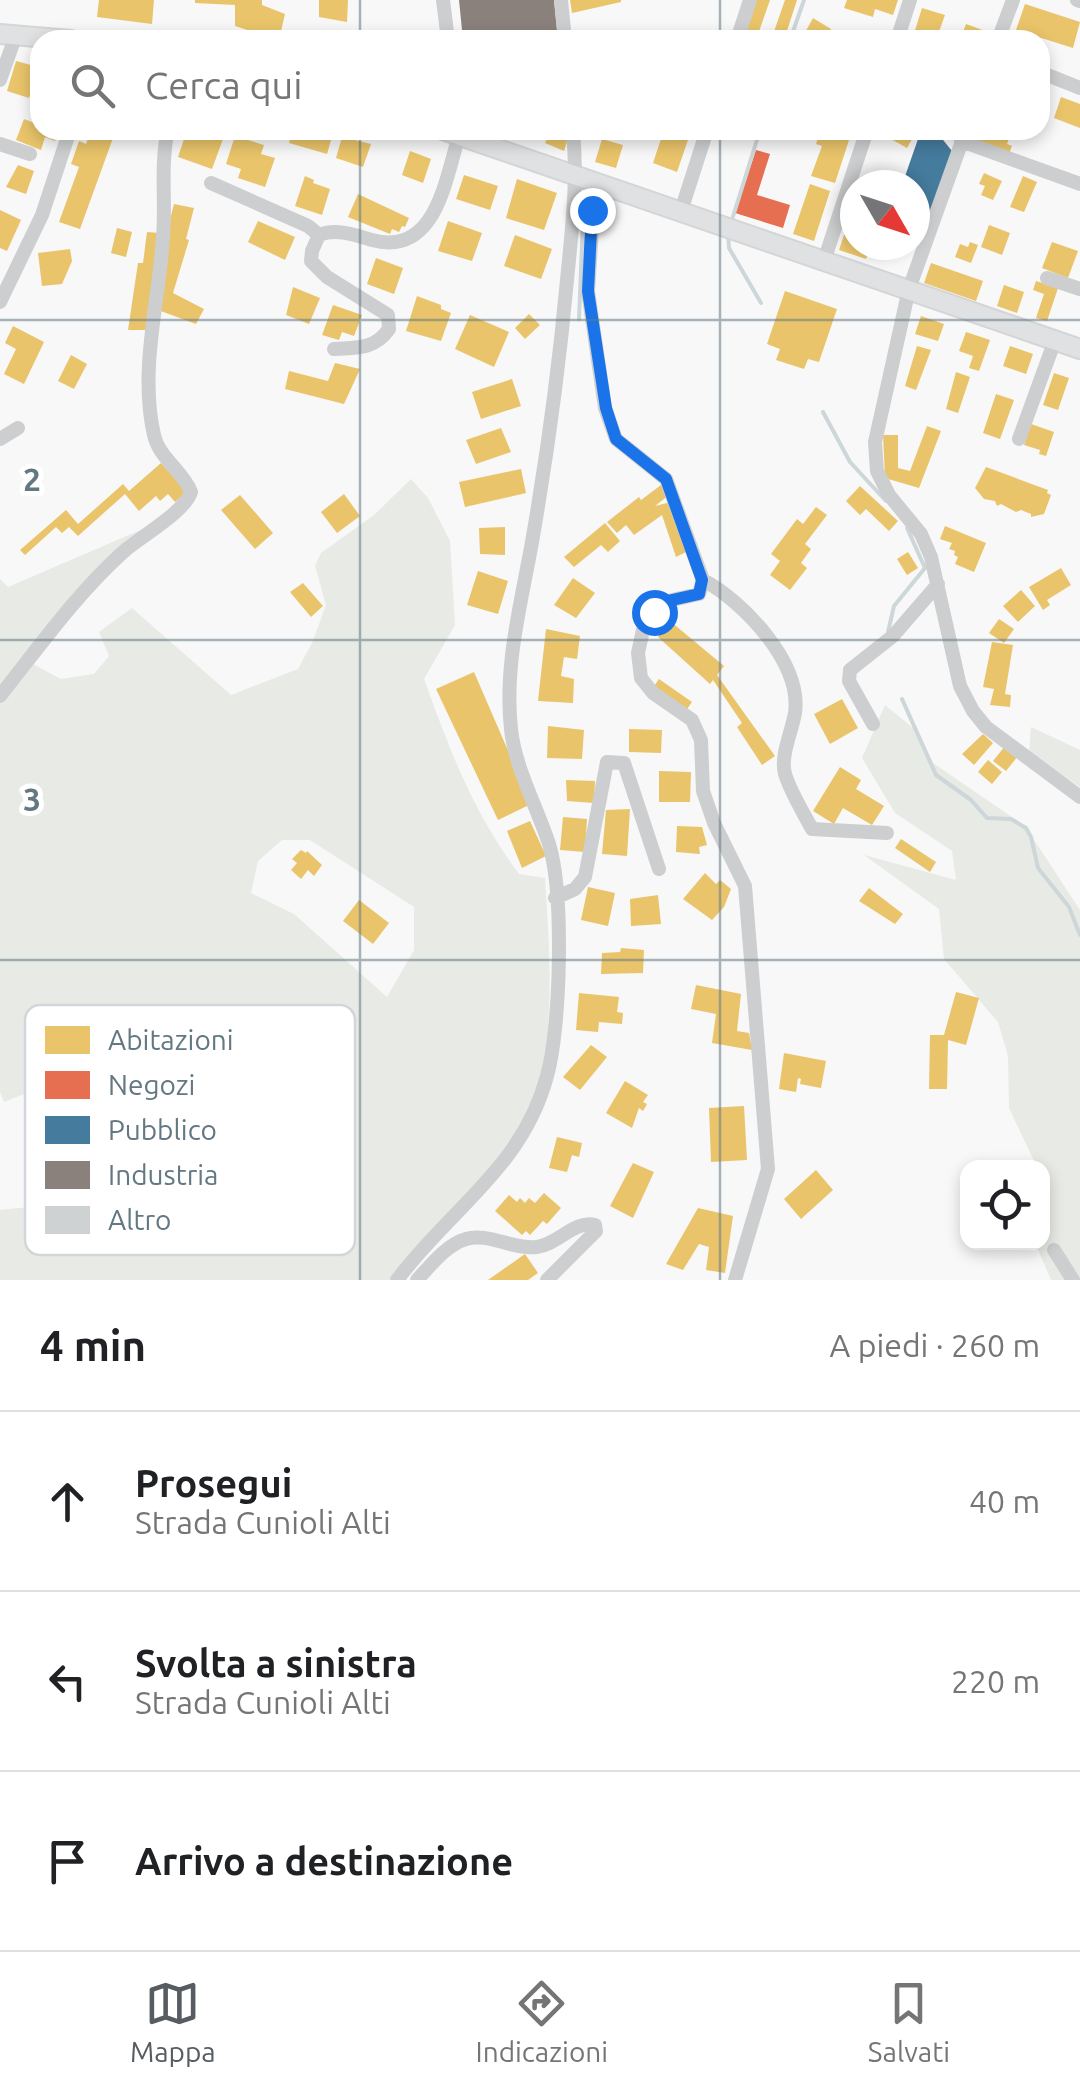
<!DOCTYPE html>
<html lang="it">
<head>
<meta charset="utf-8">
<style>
  :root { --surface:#fff; --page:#f2f2f2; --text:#202124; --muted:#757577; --line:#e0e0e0; --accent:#565c61 }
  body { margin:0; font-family:Ubuntu,sans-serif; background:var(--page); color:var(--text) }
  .controls { position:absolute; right:30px; bottom:30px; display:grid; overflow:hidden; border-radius:20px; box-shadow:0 5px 15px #0003 }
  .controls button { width:90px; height:90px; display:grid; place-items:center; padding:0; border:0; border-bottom:2px solid var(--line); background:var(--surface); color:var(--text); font:50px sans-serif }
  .compass { position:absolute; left:840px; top:170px; width:90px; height:90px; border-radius:50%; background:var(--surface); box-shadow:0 5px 15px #0003; rotate:129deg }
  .stop { position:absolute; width:30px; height:30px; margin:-22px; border:8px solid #1a73e8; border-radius:50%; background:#fff }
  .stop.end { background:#1a73e8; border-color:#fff; box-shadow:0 2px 10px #0008 }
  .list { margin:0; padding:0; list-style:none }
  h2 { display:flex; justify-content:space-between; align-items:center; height:130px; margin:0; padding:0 40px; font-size:42px }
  h2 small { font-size:32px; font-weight:400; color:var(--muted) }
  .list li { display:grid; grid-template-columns:65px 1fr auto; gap:30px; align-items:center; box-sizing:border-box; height:180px; padding:0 40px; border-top:2px solid var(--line) }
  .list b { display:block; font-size:38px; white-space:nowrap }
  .list p { margin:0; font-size:32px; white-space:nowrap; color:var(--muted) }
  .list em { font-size:32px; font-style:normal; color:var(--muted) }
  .icon { flex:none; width:55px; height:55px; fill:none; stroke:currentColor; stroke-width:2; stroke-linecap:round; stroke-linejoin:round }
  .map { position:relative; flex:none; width:1080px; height:1280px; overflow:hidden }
  .search { position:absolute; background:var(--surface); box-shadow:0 5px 15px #0003; left:30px; right:30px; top:30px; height:110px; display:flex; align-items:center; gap:25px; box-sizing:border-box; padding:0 35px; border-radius:30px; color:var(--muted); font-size:38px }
  .sheet { height:670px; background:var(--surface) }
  nav { display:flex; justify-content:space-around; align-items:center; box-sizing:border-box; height:140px; border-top:2px solid var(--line); background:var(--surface); font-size:28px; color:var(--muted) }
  nav a { display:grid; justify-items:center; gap:5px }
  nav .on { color:var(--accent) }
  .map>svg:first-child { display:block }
  .green { fill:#e8eae5; fill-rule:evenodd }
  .homes { fill:#e9c46a }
  .shops { fill:#e76f51 }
  .public { fill:#457b9d }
  .industry { fill:#8a817c }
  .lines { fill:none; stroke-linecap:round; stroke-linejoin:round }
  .stream { stroke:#cdd6d8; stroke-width:4 }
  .major-casing { stroke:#d4d5d6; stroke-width:22 }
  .minor { stroke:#cdcecf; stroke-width:14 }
  .major { stroke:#e0e1e2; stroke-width:18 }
  .route { stroke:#1a73e8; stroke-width:12 }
  .grid { fill:none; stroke:#637883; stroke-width:2.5; stroke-opacity:0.55 }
  .key { fill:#fff; stroke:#d0d6da; stroke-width:2.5 }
  .key-label { font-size:28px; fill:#637883 }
  .grid-label { font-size:32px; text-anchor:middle; font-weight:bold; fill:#637883; stroke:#fff; stroke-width:10; stroke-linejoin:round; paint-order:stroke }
</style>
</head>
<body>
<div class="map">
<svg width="1080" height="1280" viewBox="0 0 1080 1280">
  <rect width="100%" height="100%" fill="#f8f8f8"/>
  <path class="green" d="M411,479L428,498L450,541L455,625L424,679C451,753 472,810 519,874L545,878C549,946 558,1043 530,1106C505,1162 431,1233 390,1280H0V1210L69,1203L135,1153L157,1112L120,1062L67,1077L4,1102L0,1092V579L8,587L173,516L96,586L31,663L61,679L94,674L109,656L99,632L132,608L231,695L298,669L312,643L326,605L315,566L321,553L374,515ZM282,840H310L414,907V950L387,997L294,914L251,893L258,861Z
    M885,705L918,732L933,763L1025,826L1080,910V1280H1051L1035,1243L1042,1242V1168L1037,1167L1009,1108L1008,1056L998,1022L944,959L939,909L864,855L956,880L952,851L895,813L862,758Z
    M1031,727L1080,750V787L1029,753Z"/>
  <path class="homes" d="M99,0H154L152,24L97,17Z
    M195,0H262V5L285,14L279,40L235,26V5L195,3Z
    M319,0H348L347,22L319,17Z
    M570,0H621V2L572,13Z
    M755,0H770L756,40H741Z
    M785,0H797L784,40H771Z
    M847,0H898L893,15L875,9L873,17L844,8Z
    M1025,4L1080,22L1073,48L1016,30Z
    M922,8L945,15L936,40H912Z
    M813,18L831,29L825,40H801Z
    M966,24L988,32L985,40H960Z
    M16,61L38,67L29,98L7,91Z
    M1061,97L1080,104V128L1054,118Z
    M24,119L40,125V130H59L55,141L45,137L41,150L16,140Z
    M91,130L113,138L80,229L59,222L79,167L71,164L79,141L86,144Z
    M187,130L223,139L212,169L178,157Z
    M293,130H334L327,154L289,143Z
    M664,130L690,134L677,172L653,163Z
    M821,130H839L851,134L835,183L811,176L822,146L816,144Z
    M875,130H917L907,148Z
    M976,130H993L990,137L997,139L1000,130H1012L1007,144L1012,146L1008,156L971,142Z
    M551,131L568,138L564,151L545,143Z
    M235,136L264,145L261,154L275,158L265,187L238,178L241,169L226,164Z
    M342,137L371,144L363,167L336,158Z
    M602,139L623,145L616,168L595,162Z
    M410,151L431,159L423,183L402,175Z
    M18,165L34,171L26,194L6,187Z
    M984,173L1002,181L993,200L981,195L985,186L979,184Z
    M464,175L498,186L490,210L456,199Z
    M305,176L314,180L313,183L330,189L322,215L295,206Z
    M1023,176L1037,182L1024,212L1010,207Z
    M517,179L557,193L544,230L506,218Z
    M810,184L830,191L814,241L793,234Z
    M358,194L409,218L405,227L402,226L399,232L392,229L390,234L348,217Z
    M855,202V245H871L866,259L839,250Z
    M174,204L194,208L186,239L189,240L173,293L204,309L196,324L158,310L166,235Z
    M0,210L21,220L7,251L0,248Z
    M258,221L295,237L285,260L248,242Z
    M448,221L482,233L472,261L438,251Z
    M989,225L1010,233L1002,255L981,247Z
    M117,228L132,232L126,257L111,253Z
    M147,232L159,233L148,330H128L138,263H143Z
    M515,235L552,249L541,279L504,266Z
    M970,242L978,245L971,263L955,257L960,244L968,247Z
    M1052,242L1078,251L1068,278L1042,268Z
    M70,249L72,261L62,284L42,286L38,253Z
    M376,258L403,268L394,294L367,284Z
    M931,263L983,281L976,301L924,283Z
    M1036,281L1058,288L1047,321L1036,318L1044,294L1033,290Z
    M1004,285L1024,292L1017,313L997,306Z
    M293,287L320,298L309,324L286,315Z
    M785,291L837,309L819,362L808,359L804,369L776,360L780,349L767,344Z
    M417,296L441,305V309L451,313L441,341L406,331Z
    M333,305L362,315L354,336L342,332L339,340L322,335Z
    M529,314L540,325L525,339L515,328Z
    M470,315L509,332L494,367L455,349Z
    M921,316L944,324L938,341L915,334Z
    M13,326L44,342L24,384L4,374L16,349L5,343Z
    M966,332L990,340L979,371L969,368L973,356L959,351Z
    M917,346L931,350L916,390L905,386Z
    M1010,346L1033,354L1026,374L1003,366Z
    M71,355L87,364L74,389L58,381Z
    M335,363L360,369L344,404L285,389L289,371L328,381Z
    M956,372L970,377L958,413L946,409Z
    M1054,373L1069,378L1058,410L1043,405Z
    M512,379L521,406L481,419L472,392Z
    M996,394L1014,400L1000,439L983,433Z
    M1031,424L1054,432L1046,456L1039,454L1040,450L1024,445Z
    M927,426L941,431L919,488L885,478L883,435H898V468L910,471Z
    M501,428L511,452L476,464L466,440Z
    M161,463L187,492L175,502L168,494L160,501L156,496L139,511L125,494L78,536L69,527L62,533L56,527L25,555L20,550L66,510L78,524L123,484L129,491Z
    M986,467L1048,490L1047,493L1051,495L1044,514L1031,517V514L1021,510L1016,512L1001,504L997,506L995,501L984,499L975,488Z
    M521,469L526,493L465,507L459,482Z
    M661,485L669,495L655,506L671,502L690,550L676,557L662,515L634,535L626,525L617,533L607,522L639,497L641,500Z
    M860,486L898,521L889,531L866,509L860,515L846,501Z
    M344,494L360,516L337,533L321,512Z
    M240,495L273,533L255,549L221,510Z
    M816,507L827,515L805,544L811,549L801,563L807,568L790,590L770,575L780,561L771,554L797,519L803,524Z
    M605,523L620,541L608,552L601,545L574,567L564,557Z
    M945,526L986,543L974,572L955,564L958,557L954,555L955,551L949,549L952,543L940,539Z
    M505,527V555L480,554L479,528Z
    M908,552L918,568L907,575L897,559Z
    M1061,568L1071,585L1047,600L1050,605L1043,610L1029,587Z
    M478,571L508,581L498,614L467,605Z
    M573,578L595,593L576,618L554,605Z
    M303,583L323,606L311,617L290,592Z
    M1021,590L1035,606L1018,622L1003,606Z
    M999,619L1014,629L1004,643L989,633Z
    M670,621L724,666L717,675L775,756L762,765L737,727L742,723L713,680L710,684L658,637Z
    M546,629L580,636L577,659L564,657L561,676L574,679L573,703L538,701Z
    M992,642L1013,645L1005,694L1011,695L1010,707L990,705L994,689L983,687Z
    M474,672L531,804L498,820L436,689Z
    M659,679L692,702L685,712L652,689Z
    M842,699L858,728L830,744L814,714Z
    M548,726L584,730L582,759L547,758Z
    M629,729L662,730L661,753L629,752Z
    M983,734L993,743L974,765L962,754Z
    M1005,746L1018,756L1006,771L993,761Z
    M988,760L1002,772L992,784L978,772Z
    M840,767L861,780L856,789L884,806L872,825L843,808L834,824L813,811Z
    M659,771L691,772L690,802H659Z
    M566,780L595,781L594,803L567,801Z
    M630,809L627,856L602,854L606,810Z
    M563,817L587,819L585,852L560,850Z
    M530,821L546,856L522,868L507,831Z
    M677,826L702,827L707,845L699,847L700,854L676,852Z
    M901,839L936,862L930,872L895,848Z
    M301,850L306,853L307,851L322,865L314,876L308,870L301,879L291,870L297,863L292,859Z
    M705,873L716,884L720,880L731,889L724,907L712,920L683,899Z
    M588,887L615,893L608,926L581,920Z
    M869,888L903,914L895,924L859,901Z
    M658,895L661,924L631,926L630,899Z
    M359,900L389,923L373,944L343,921Z
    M621,948L644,950L643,973L601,974L602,953L620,952Z
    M696,985L741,994L737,1031L749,1033L752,1050L712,1043L716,1014L691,1009Z
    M956,992L979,998L966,1045L948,1040L947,1089H929L930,1035H944Z
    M579,993L619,997L617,1012L623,1013L622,1024L599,1022L598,1032L576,1030Z
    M591,1045L607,1057L580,1090L563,1077Z
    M784,1053L826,1061L821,1088L800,1084L801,1079L798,1078L796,1092L779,1089Z
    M625,1081L648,1095L643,1102L647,1104L643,1111L639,1108L632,1128L606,1113Z
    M744,1106L747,1160L711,1162L709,1108Z
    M557,1137L582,1143L579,1157L572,1155L567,1172L549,1168Z
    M633,1163L654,1172L633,1218L610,1206Z
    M816,1170L833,1190L801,1219L784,1199Z
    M544,1193L561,1208L547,1224L543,1221L530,1235L526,1231L522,1235L495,1211L509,1195L517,1202L520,1198L525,1203L529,1198L535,1203Z
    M698,1208L733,1216L725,1273L706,1270L709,1247L699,1244L683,1270L666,1264Z
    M525,1254L538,1273L528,1280H488Z"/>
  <path class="shops" d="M756,150L770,154L757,195L790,205L783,228L735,213Z"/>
  <path class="public" d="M939,135L952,151L930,215L924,208L915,209V185H902L918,139Z"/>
  <path class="industry" d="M459,0H554L558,40H463Z"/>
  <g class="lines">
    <path class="stream" d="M790,40L804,0
      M731,223L760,130
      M728,232L729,248L761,303
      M579,319L584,196
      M823,412L850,462L886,501
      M888,632L894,606L925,568L907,528
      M902,699L936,775L971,800L987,818L1011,819L1026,828L1031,837L1038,868L1069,907L1080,935"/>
    <defs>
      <path id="major" d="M0,34L71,40
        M443,130L1080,349"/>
    </defs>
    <use href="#major" class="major-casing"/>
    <path class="minor" d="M443,0L448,40
      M561,0L565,40
      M1077,0L1080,1
      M737,40L750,0
      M897,40L910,0
      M998,40L1013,0
      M1040,72L1080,88
      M0,80L16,35
      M966,130L909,289L875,442L877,471L889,495L921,534L931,557L960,686L973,711L986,727L1080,797
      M961,141L1080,184
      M0,144L30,154
      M595,181L588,291L605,408L616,439L666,479L703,580L699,594L672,600L654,612L643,630L638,653L641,678L653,693L692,720L701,740L703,791L714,823L745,886L768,1169L735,1280
      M211,183L308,226L319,235
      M681,211L707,130
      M824,261L867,130
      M1047,278L1080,289
      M0,302L42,215L70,130
      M334,349C358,348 375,349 389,329L388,315L327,277L311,261L312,251L319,235C337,228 355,235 372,240C436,257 445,180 459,136
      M0,439L18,428
      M1019,439L1055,340
      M703,580C743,601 802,663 795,713C792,731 780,756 785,774C791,793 803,812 812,829L887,833
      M0,696C39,647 75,596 122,553C141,536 184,513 191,492C183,471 159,458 154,435C139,370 159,302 163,237C166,201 160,165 168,130
      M873,724L849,681L850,670L893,636L938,584
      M555,898L575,889L585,877L607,762L624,763L659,869
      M1054,1250L1073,1280
      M397,1280C450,1209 523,1167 547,1076C561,1026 564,893 549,844C537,807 515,768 511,729C504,666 521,604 532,542C547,456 559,368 567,280C572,228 578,182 573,130
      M417,1280C431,1265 446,1245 466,1239C487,1232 514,1250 537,1247C558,1244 575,1220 595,1225L596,1231L547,1280"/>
    <use href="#major" class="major"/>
  </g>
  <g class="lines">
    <path class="route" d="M592,210L588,291L606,408L616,439L666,479L702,580L699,594L672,600L654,612"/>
  </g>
  <path class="grid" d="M360,0V40M720,0V40M360,130V1280M720,130V1280M0,320H1080M0,640H1080M0,960H1080"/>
  <rect x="25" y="1005" width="330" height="250" rx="15" class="key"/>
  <rect x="45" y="1026" width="45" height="28" fill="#e9c46a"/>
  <rect x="45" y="1071" width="45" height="28" fill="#e76f51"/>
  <rect x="45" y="1116" width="45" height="28" fill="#457b9d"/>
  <rect x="45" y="1161" width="45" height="28" fill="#8a817c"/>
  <rect x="45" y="1206" width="45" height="28" fill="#cfd2d3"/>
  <g class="key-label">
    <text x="108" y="1050">Abitazioni</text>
    <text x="108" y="1095">Negozi</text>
    <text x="108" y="1140">Pubblico</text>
    <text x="108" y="1185">Industria</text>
    <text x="108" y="1230">Altro</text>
  </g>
  <g class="grid-label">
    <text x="32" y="491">2</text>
    <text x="32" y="811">3</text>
  </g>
</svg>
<div class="controls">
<button><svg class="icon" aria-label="locate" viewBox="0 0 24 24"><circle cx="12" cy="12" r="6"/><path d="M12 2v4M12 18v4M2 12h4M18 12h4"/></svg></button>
</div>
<svg class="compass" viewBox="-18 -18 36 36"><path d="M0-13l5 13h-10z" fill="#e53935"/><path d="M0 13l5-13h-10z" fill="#757577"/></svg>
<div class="stop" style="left:654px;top:612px"></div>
<div class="stop end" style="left:592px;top:210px"></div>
<div class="search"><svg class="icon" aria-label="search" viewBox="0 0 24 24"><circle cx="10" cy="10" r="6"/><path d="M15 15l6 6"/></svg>Cerca qui</div>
</div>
<section class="sheet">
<h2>4 min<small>A piedi · 260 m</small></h2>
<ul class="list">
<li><svg class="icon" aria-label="ahead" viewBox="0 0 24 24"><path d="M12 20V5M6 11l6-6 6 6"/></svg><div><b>Prosegui</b><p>Strada Cunioli Alti</p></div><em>40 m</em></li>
<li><svg class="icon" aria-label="left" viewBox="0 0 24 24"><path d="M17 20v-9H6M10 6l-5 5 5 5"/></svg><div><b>Svolta a sinistra</b><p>Strada Cunioli Alti</p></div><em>220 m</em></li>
<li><svg class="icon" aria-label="arrive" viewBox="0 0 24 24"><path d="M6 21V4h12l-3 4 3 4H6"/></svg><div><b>Arrivo a destinazione</b></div></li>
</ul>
</section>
<nav>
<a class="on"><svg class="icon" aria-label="map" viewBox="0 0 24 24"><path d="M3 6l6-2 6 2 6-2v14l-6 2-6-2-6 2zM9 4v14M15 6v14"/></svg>Mappa</a>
<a><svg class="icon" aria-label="directions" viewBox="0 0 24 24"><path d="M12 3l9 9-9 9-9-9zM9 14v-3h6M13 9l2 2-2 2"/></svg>Indicazioni</a>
<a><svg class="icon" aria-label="saved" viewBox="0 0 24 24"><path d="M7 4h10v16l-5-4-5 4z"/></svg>Salvati</a>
</nav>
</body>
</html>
